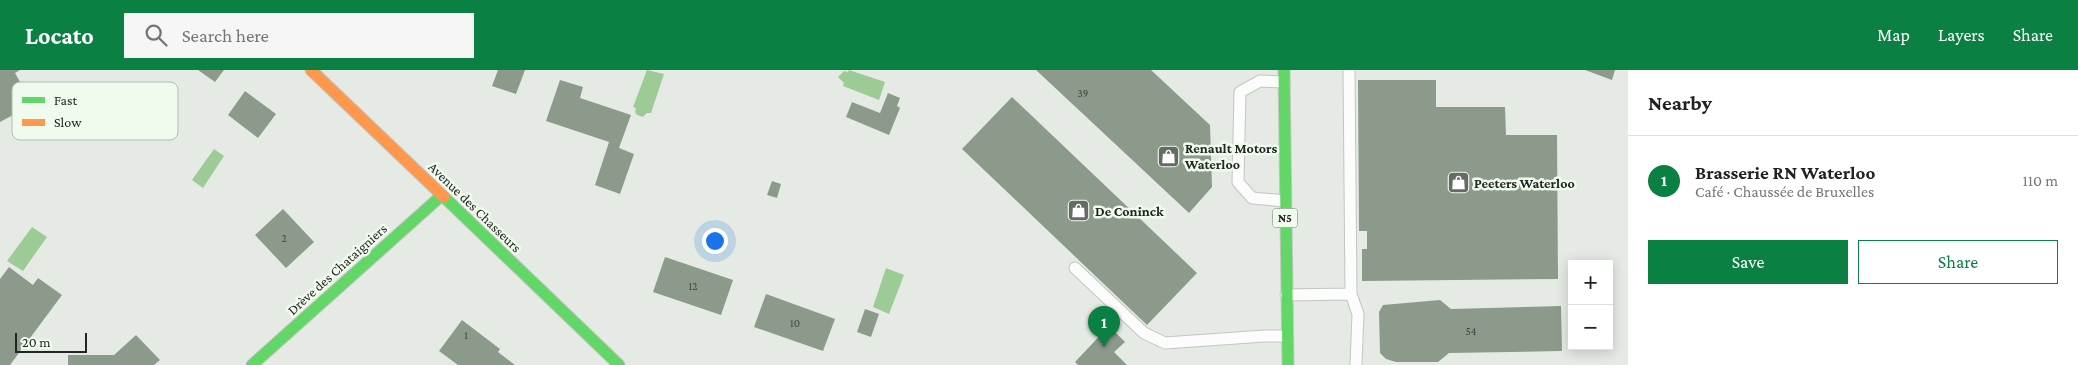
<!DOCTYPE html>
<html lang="en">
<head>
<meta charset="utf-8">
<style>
  :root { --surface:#fff; --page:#f6f6f6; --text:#202124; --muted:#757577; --line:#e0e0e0; --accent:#0b8043 }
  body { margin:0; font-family:"Crimson Pro",serif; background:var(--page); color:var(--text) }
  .controls { position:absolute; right:15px; bottom:15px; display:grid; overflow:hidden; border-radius:0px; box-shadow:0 2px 12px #0003 }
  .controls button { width:45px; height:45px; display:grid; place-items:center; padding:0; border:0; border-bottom:1px solid var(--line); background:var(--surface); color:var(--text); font:25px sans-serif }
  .scale { position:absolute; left:15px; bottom:12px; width:72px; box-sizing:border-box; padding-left:5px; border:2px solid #222622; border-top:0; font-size:14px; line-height:18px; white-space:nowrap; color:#222622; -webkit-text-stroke:4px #f0fbee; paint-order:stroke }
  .you { position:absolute; left:714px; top:170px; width:18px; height:18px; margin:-12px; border:4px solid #fff; border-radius:50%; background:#1a73e8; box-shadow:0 0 0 8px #1a73e833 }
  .badge { display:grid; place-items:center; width:32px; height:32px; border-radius:50%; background:var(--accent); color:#fff; font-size:16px; font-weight:700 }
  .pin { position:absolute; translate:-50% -41px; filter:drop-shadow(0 1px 2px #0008) }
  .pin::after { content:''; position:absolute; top:26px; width:18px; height:15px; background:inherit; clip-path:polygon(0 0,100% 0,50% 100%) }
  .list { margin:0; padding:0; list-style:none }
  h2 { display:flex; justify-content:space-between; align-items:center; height:65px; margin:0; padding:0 20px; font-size:21px }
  h2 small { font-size:16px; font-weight:400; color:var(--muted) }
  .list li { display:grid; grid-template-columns:32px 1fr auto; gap:15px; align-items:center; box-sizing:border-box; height:90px; padding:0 20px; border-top:1px solid var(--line) }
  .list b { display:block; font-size:19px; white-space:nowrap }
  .list p { margin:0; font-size:16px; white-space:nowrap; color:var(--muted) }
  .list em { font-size:16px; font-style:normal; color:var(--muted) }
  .actions { display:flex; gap:10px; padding:15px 20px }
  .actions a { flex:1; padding:11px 0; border:1px solid var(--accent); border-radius:0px; text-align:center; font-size:18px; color:var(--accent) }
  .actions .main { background:var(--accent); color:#fff }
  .icon { flex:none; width:28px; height:28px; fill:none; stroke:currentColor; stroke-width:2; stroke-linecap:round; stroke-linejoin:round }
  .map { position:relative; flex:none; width:1628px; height:295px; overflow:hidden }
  header { display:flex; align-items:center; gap:30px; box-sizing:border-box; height:70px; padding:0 25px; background:var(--accent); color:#fff }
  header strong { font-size:24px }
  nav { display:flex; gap:28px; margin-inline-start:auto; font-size:18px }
  .search { width:350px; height:45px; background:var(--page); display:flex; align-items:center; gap:12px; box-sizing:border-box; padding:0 18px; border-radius:0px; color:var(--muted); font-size:19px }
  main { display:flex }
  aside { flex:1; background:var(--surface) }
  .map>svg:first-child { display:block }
  .water { fill:#9ccb96 }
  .building { fill:#8b9a8a }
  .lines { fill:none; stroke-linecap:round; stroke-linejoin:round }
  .lane-casing { stroke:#c1c6c0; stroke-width:13 }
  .fast-casing { stroke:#c1c6c0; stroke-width:13 }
  .slow-casing { stroke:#c1c6c0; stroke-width:13 }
  .lane { stroke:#fbfcfb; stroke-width:11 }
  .fast { stroke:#63d668; stroke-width:11 }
  .slow { stroke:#ff974d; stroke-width:11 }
  .labels { text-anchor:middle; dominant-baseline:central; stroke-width:5; stroke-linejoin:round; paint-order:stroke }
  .number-label { font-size:11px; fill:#3c433c }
  .shield { fill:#f0fbee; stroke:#60665f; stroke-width:1 }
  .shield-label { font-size:12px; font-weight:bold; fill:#222622 }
  .poi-label { font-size:14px; font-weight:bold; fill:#222622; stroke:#f0fbee; text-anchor:start }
  .street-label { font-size:14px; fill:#222622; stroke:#f0fbee }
  .key { fill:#f0fbee; stroke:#b2bbb1; stroke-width:1 }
  .key-label { font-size:14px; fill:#222622 }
</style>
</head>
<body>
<header>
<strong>Locato</strong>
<div class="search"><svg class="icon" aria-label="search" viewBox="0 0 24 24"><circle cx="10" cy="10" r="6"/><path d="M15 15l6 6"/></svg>Search here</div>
<nav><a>Map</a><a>Layers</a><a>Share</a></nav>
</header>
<main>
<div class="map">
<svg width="1628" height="295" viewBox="0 0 1628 295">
  <rect width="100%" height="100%" fill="#e5ebe4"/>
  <path class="water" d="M647,0L664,4L651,43H647L643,47L637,45L635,42L636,38L633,37Z
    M849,0L885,12L879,30L843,16L844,13L838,7L844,1L848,2Z
    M214,79L224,86L203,118L192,110Z
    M32,157L47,167L23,201L7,191Z
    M886,198L904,205L889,244L873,237Z"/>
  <path class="building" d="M0,0H20L15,3L23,17L16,21L26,38L0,52Z
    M198,0H224L215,12Z
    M498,0H525L516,24L492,16Z
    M1036,0H1151L1210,55L1212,117L1189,143Z
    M1585,0H1615L1612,10Z
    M560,10L583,17L580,28L631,45L619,78L634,84L620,124L595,115L609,72L546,51Z
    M1358,10H1436V37H1505L1506,65H1557L1558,209L1362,211V179H1367V161H1359Z
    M245,21L276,44L258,68L228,45Z
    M888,23L900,28L897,36L900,38L889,65L846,47L852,32L880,43Z
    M1012,27L1197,203L1147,255L962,79Z
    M772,111L781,114L777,128L767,125Z
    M283,139L314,172L286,198L255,165Z
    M665,187L733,210L721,245L653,222Z
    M9,197L33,215L38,208L62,225L10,295H0V209Z
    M766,224L835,249L823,281L754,257Z
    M1440,230L1451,239L1561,236L1562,281L1449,283L1438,292H1396L1386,289L1380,283L1379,242L1383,235Z
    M865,239L879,244L871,267L857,262Z
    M462,250L500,279L498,282L515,295H458L439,281Z
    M1109,256L1125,272L1114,282L1127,295H1078L1075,292Z
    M136,265L160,290L154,295H68V285H114Z"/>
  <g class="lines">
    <defs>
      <path id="lane" d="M1349,0L1351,224
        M1284,12L1260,11L1240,22L1238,112L1252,128L1285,131
        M1075,198L1144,263L1165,273L1264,266H1287
        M1286,225L1351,224L1358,244L1356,295"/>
      <path id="fast" d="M1284,0L1288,295
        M444,127L619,295
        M252,295L441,126"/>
      <path id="slow" d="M311,0L444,127"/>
    </defs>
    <use href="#lane" class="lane-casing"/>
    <use href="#fast" class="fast-casing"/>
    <use href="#slow" class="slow-casing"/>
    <use href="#lane" class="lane"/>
    <use href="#fast" class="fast"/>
    <use href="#slow" class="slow"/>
  </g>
  <defs>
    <symbol id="shop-square" viewBox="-11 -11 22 22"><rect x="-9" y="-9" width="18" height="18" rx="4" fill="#666b66" stroke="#f0fbee"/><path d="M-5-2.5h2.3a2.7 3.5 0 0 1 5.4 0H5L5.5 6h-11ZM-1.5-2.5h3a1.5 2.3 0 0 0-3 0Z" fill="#fff"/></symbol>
  </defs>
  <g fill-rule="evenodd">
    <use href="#shop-square" x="1156" y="74" width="25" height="25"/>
    <use href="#shop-square" x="1446" y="100" width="25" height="25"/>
    <use href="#shop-square" x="1066" y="128" width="25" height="25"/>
  </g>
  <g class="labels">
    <g class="number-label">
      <text x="1083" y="23">39</text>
      <text x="284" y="168">2</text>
      <text x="693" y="216">12</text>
      <text x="795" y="253">10</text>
      <text x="1471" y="261">54</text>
      <text x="466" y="265">1</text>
    </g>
    <rect class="shield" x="1272.5" y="138.5" width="25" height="19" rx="4"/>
    <g class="shield-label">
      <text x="1285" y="148">N5</text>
    </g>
    <g class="poi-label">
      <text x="1185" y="78">Renault Motors<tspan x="1185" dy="16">Waterloo</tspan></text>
      <text x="1474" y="113">Peeters Waterloo</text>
      <text x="1095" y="141">De Coninck</text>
    </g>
    <g class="street-label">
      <text transform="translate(475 137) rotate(44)">Avenue des Chasseurs</text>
      <text transform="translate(337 199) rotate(-42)">Drève des Chataigniers</text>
    </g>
  </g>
  <rect x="12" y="12" width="166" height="58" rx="8" class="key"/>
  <rect x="22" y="27" width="23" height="6" fill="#63d668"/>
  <rect x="22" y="49" width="23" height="7" fill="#ff974d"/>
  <g class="key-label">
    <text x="54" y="35">Fast</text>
    <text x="54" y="57">Slow</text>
  </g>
</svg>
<div class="controls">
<button>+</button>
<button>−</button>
</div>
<div class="scale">20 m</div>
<div class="you"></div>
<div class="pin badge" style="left:1104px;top:277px">1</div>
</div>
<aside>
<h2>Nearby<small></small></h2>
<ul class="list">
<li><span class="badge">1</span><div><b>Brasserie RN Waterloo</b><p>Café · Chaussée de Bruxelles</p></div><em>110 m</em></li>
</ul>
<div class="actions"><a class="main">Save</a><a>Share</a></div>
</aside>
</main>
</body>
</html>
